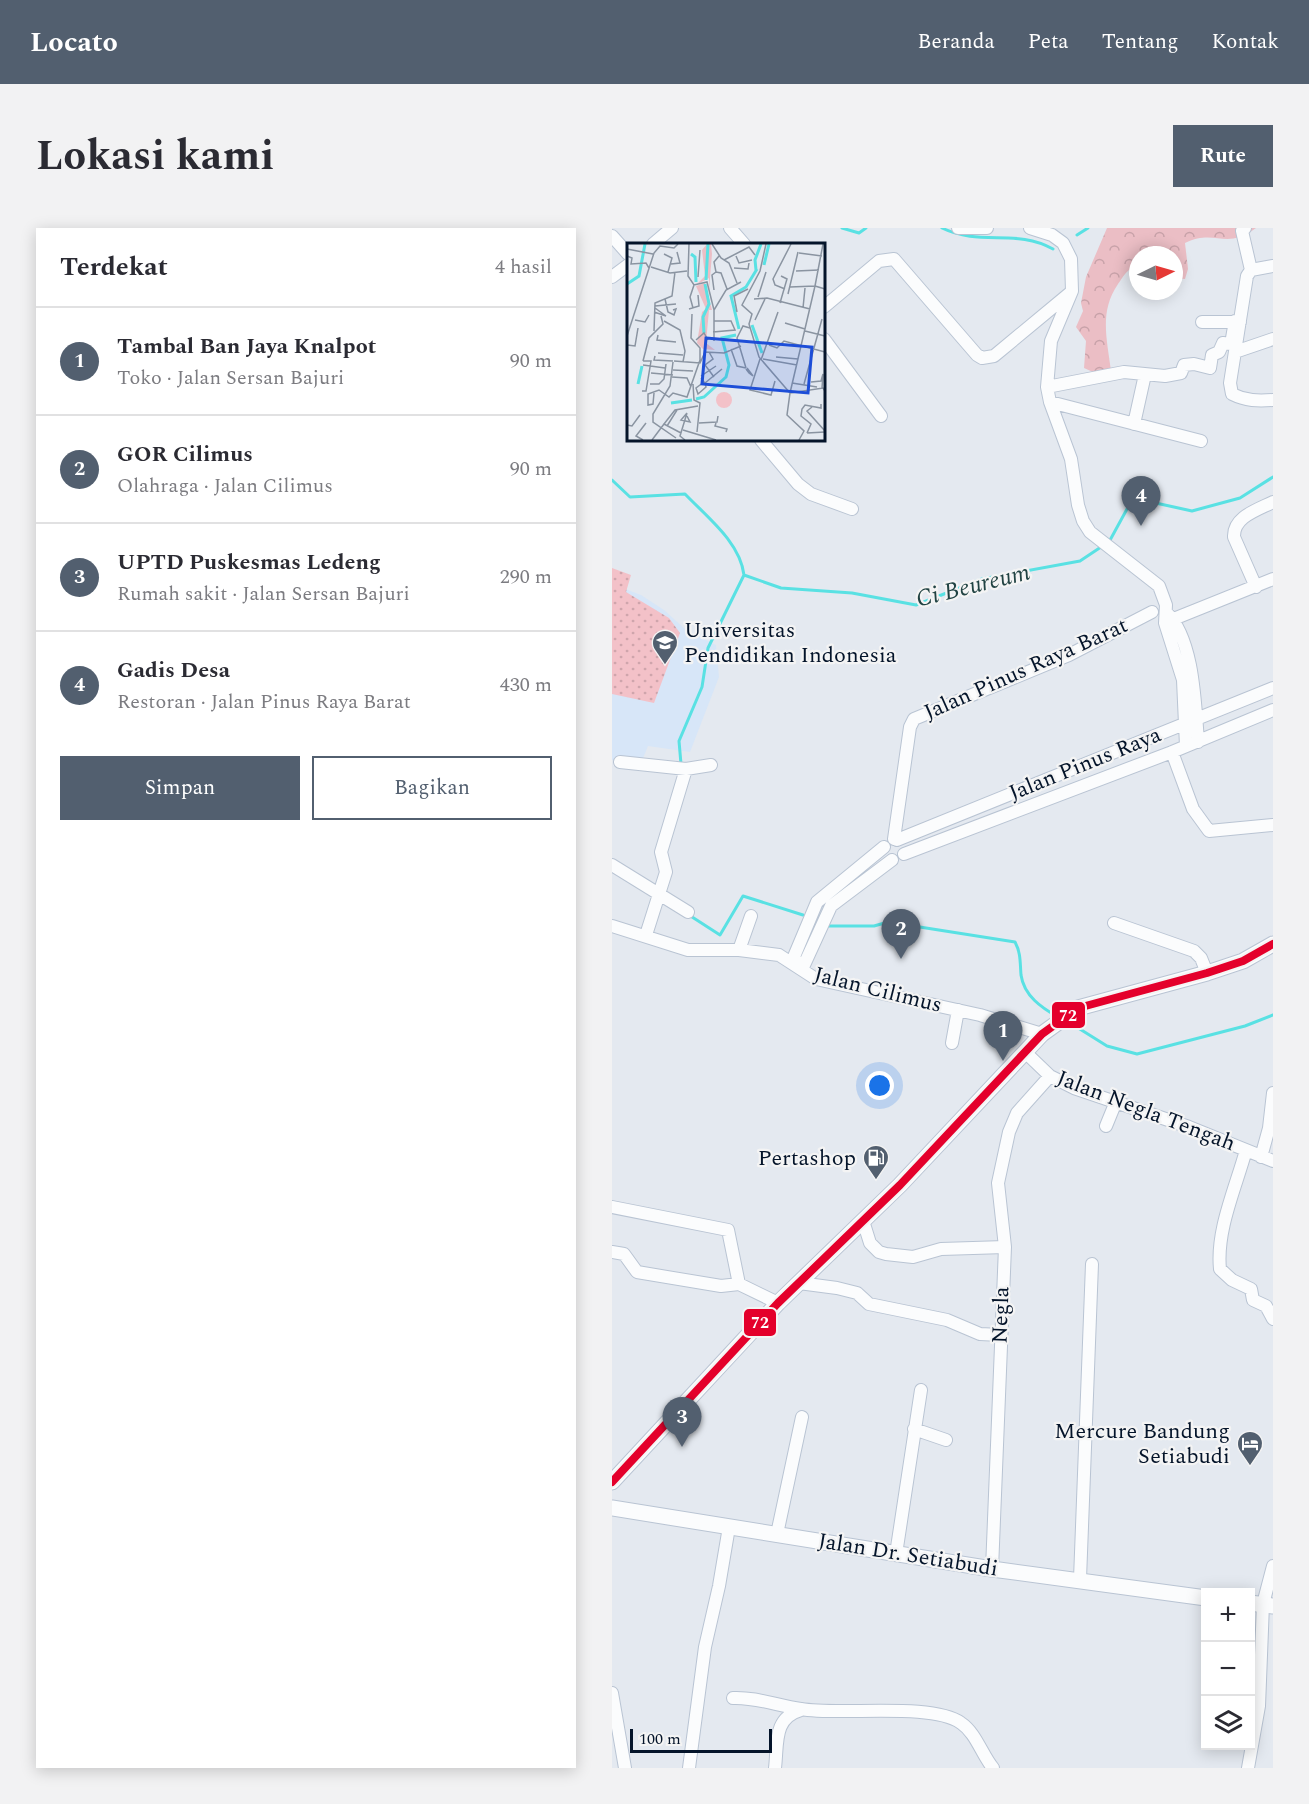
<!DOCTYPE html>
<html lang="id">
<head>
<meta charset="utf-8">
<style>
  :root { --surface:#fff; --page:#f2f2f3; --text:#2b2b33; --muted:#7c7c81; --line:#e1e1e2; --accent:#525f6f }
  body { margin:0; font-family:Spectral,serif; background:var(--page); color:var(--text) }
  .controls { position:absolute; right:18px; bottom:18px; display:grid; overflow:hidden; border-radius:0px; box-shadow:0 3px 15px #0003 }
  .controls button { width:54px; height:54px; display:grid; place-items:center; padding:0; border:0; border-bottom:2px solid var(--line); background:var(--surface); color:var(--text); font:30px sans-serif }
  .compass { position:absolute; left:517px; top:18px; width:54px; height:54px; border-radius:50%; background:var(--surface); box-shadow:0 3px 15px #0003; rotate:85deg }
  .scale { position:absolute; left:18px; bottom:15px; width:142px; box-sizing:border-box; padding-left:6px; border:3px solid #04142a; border-top:0; font-size:16px; line-height:21px; white-space:nowrap; color:#04142a; -webkit-text-stroke:4px #f4f4f4; paint-order:stroke }
  .you { position:absolute; left:268px; top:858px; width:21px; height:21px; margin:-15px; border:4px solid #fff; border-radius:50%; background:#1a73e8; box-shadow:0 0 0 9px #1a73e833 }
  .badge { display:grid; place-items:center; width:39px; height:39px; border-radius:50%; background:var(--accent); color:#fff; font-size:20px; font-weight:700 }
  .pin { position:absolute; translate:-50% -50px; filter:drop-shadow(0 2px 3px #0008) }
  .pin::after { content:''; position:absolute; top:32px; width:21px; height:18px; background:inherit; clip-path:polygon(0 0,100% 0,50% 100%) }
  .list { margin:0; padding:0; list-style:none }
  h2 { display:flex; justify-content:space-between; align-items:center; height:78px; margin:0; padding:0 24px; font-size:26px }
  h2 small { font-size:20px; font-weight:400; color:var(--muted) }
  .list li { display:grid; grid-template-columns:39px 1fr auto; gap:18px; align-items:center; box-sizing:border-box; height:108px; padding:0 24px; border-top:2px solid var(--line) }
  .list b { display:block; font-size:22px; white-space:nowrap }
  .list p { margin:0; font-size:20px; white-space:nowrap; color:var(--muted) }
  .list em { font-size:20px; font-style:normal; color:var(--muted) }
  .actions { display:flex; gap:12px; padding:18px 24px }
  .actions a { flex:1; padding:14px 0; border:2px solid var(--accent); border-radius:0px; text-align:center; font-size:21px; color:var(--accent) }
  .actions .main { background:var(--accent); color:#fff }
  .icon { flex:none; width:33px; height:33px; fill:none; stroke:currentColor; stroke-width:2; stroke-linecap:round; stroke-linejoin:round }
  .map { position:relative; flex:none; width:661px; height:1540px; overflow:hidden; border-radius:0px }
  header { display:flex; align-items:center; gap:36px; box-sizing:border-box; height:84px; padding:0 30px; background:var(--accent); color:#fff }
  header strong { font-size:28px }
  nav { display:flex; gap:33px; margin-inline-start:auto; font-size:21px }
  .intro { display:flex; align-items:center; justify-content:space-between; box-sizing:border-box; height:144px; padding:0 36px }
  h1 { margin:0; font-size:42px }
  .button { padding:15px 27px; border-radius:0px; background:var(--accent); color:#fff; font-size:21px; font-weight:700 }
  main { display:flex; gap:36px; padding:0 36px }
  aside { flex:1; background:var(--surface); border-radius:0px; box-shadow:0 3px 15px #0003 }
  .map>svg:first-child { display:block }
  .built { fill:#d7e6f8 }
  .grass { fill:url(#grass-dots) }
  .forest { fill:url(#forest-crowns) }
  .lines { fill:none; stroke-linecap:round; stroke-linejoin:round }
  .stream { stroke:#59e1e3; stroke-width:3 }
  .minor-casing { stroke:#b9c4d3; stroke-width:14 }
  .major-casing { stroke:#b9c4d3; stroke-width:17 }
  .minor { stroke:#fbfcfd; stroke-width:12 }
  .major { stroke:#fbfcfd; stroke-width:15 }
  .bus-1-casing { stroke:#f4f4f4; stroke-width:12 }
  .bus-1 { stroke:#e4002b; stroke-width:8 }
  .labels { text-anchor:middle; dominant-baseline:central; stroke-width:4.5; stroke-linejoin:round; paint-order:stroke }
  .poi-label { font-size:22px; fill:#04142a; stroke:#f4f4f4; text-anchor:end }
  .street-label { font-size:22px; fill:#04142a; stroke:#f4f4f4 }
  .water-label { font-size:24px; font-style:italic; fill:#214343; stroke:#f4f4f4 }
  .inset-river { fill:none; stroke:#59e1e3; stroke-width:3 }
  .inset-road { fill:none; stroke:#8a94a1; stroke-width:1.5 }
  .view { fill:#1d4ed8; fill-opacity:0.15; stroke:#1d4ed8; stroke-width:3 }
  .inset-edge { fill:none; stroke:#04142a; stroke-width:3 }
  .line-badge { stroke:#f4f4f4; stroke-width:2 }
  .badge-label { font-size:16px; text-anchor:middle; font-weight:bold; fill:#fff }
</style>
</head>
<body>
<header>
<strong>Locato</strong>
<nav><a>Beranda</a><a>Peta</a><a>Tentang</a><a>Kontak</a></nav>
</header>
<div class="intro"><h1>Lokasi kami</h1><a class="button">Rute</a></div>
<main>
<aside>
<h2>Terdekat<small>4 hasil</small></h2>
<ul class="list">
<li><span class="badge">1</span><div><b>Tambal Ban Jaya Knalpot</b><p>Toko · Jalan Sersan Bajuri</p></div><em>90 m</em></li>
<li><span class="badge">2</span><div><b>GOR Cilimus</b><p>Olahraga · Jalan Cilimus</p></div><em>90 m</em></li>
<li><span class="badge">3</span><div><b>UPTD Puskesmas Ledeng</b><p>Rumah sakit · Jalan Sersan Bajuri</p></div><em>290 m</em></li>
<li><span class="badge">4</span><div><b>Gadis Desa</b><p>Restoran · Jalan Pinus Raya Barat</p></div><em>430 m</em></li>
</ul>
<div class="actions"><a class="main">Simpan</a><a>Bagikan</a></div>
</aside>
<div class="map">
<svg width="661" height="1540" viewBox="0 0 661 1540">
  <defs>
    <pattern id="grass-dots" width="8" height="8" patternUnits="userSpaceOnUse" patternTransform="scale(1.5)"><rect width="8" height="8" fill="#f3c1c8"/><path d="M2 2h.1M6 6h.1" fill="none" stroke="#cfa5ac" stroke-width="1.8" stroke-linecap="round"/></pattern>
    <pattern id="forest-crowns" width="20" height="18" patternUnits="userSpaceOnUse" patternTransform="scale(1.5)"><rect width="20" height="18" fill="#ebbec5"/><path d="M2 6a3 3 0 1 1 6 0M12 15a3 3 0 1 1 6 0" fill="none" stroke="#c8a2a9"/></pattern>
  </defs>
  <rect width="100%" height="100%" fill="#e4e9f0"/>
  <path class="built" d="M0,356L29,367L52,382L74,402L104,417L107,449L78,524L36,518L29,535L0,532Z"/>
  <path class="grass" d="M0,340L19,347L14,364L57,390L68,405L42,475L0,466Z"/>
  <path class="forest" d="M495,0H644C613,23 604,0 573,15L576,41L573,51L562,50V27H526V38C515,40 512,48 506,56C487,84 495,111 499,143L492,149L472,140L474,113L464,99L471,83L469,75L474,49Z"/>
  <g class="lines">
    <path class="stream" d="M230,0L247,5L254,0
      M330,0C369,19 404,0 441,21
      M465,7L476,0
      M0,252L18,269L73,266C95,289 128,314 132,347L169,360L240,365L304,377L370,351L468,333L492,317
      M497,314L521,270L580,283L628,270L661,249
      M69,536L67,513L90,459L96,420L132,347
      M77,687L108,707L131,668L191,687
      M217,698H262L276,694L403,714C409,725 408,735 409,747C412,768 430,780 446,789
      M455,793L495,818L525,826L633,798L661,787"/>
    <defs>
      <path id="minor" d="M118,0L132,16
        M346,0H375
        M418,0L440,7L451,15L459,31L460,63L439,113L435,159L438,174L459,231L466,277L471,293L478,304L547,358L554,377L553,395L571,452L574,518
        M633,0L630,3L639,42
        M0,8L16,26
        M41,16L60,0
        M661,38L639,42L635,48L618,155L620,166C634,173 646,173 661,172
        M0,49L16,37
        M212,79L267,33L282,31L365,127L370,130L382,128L458,65
        M590,94H628
        M212,111L269,188
        M623,124L661,111
        M435,159L512,144L553,148L569,145L572,137L582,136L598,140L600,127L607,124L611,115L619,116L623,93
        M438,174L589,213
        M522,196L532,151
        M149,212L186,256L199,266L240,281
        M644,359L622,309C621,289 645,282 661,274
        M554,384C582,411 583,476 586,514
        M554,394L661,351
        M560,524L581,581L597,603L661,597
        M8,534L74,541L99,537
        M282,611L298,499L302,491L457,427L540,384
        M285,612L661,460
        M272,619L205,674L181,731L192,737L219,678L280,632
        M292,626L560,524L661,482
        M0,637L76,684
        M502,695L582,723L589,730L595,745
        M0,698L76,722H127L167,727L204,751L368,787L430,806
        M34,707L54,644L49,624L74,541
        M127,722L139,688
        M340,815L346,782
        M413,824L438,848L462,860L577,899L661,933
        M494,898L503,876
        M634,922C624,959 604,1002 608,1041L620,1052L639,1061L641,1072L654,1078L661,1091
        M649,929L657,900L661,865
        M0,979L116,1002L127,1056
        M248,995L253,999L258,1015L267,1024L274,1026L301,1029L329,1021L393,1019
        M0,1024L12,1026L25,1044L109,1058L127,1056
        M187,1055L225,1060L245,1065L257,1076L335,1092L368,1106L388,1107
        M127,1056L166,1075
        M302,1201L334,1212
        M165,1306L190,1189
        M284,1326L309,1162
        M380,1341L393,1019L386,955L397,904L405,885L438,848
        M468,1351L480,1036
        M0,1465L13,1540
        M121,1470C145,1469 166,1478 189,1481C227,1488 319,1474 349,1495C364,1505 370,1527 381,1540
        M77,1540L93,1419L107,1358L117,1299
        M163,1540C166,1515 161,1490 189,1482
        M636,1540L647,1478L651,1376L661,1338"/>
      <path id="major" d="M0,1254L166,1075L288,957L430,806L466,780L595,745L631,733L661,716
        M0,1280L380,1341L594,1370
        M638,1375L661,1378"/>
    </defs>
    <use href="#minor" class="minor-casing"/>
    <use href="#major" class="major-casing"/>
    <use href="#minor" class="minor"/>
    <use href="#major" class="major"/>
    <defs>
      <path id="bus-1" d="M0,1254L166,1075L288,957L430,806L466,780L595,745L631,733L661,716"/>
    </defs>
    <use href="#bus-1" class="bus-1-casing"/>
    <use href="#bus-1" class="bus-1"/>
  </g>
  <defs>
    <symbol id="university-pin" viewBox="-11 -11 22 30"><path d="M0 17L-7.5 6A9.5 9.5 0 1 1 7.5 6Z" fill="#525f6f" stroke="#f4f4f4"/><path d="M0-5L7-2L0 1L-7-2ZM-4 1L0 2.5L4 1V4Q0 6-4 4Z" fill="#fff"/></symbol>
    <symbol id="fuel-pin" viewBox="-11 -11 22 30"><path d="M0 17L-7.5 6A9.5 9.5 0 1 1 7.5 6Z" fill="#525f6f" stroke="#f4f4f4"/><path d="M-5.5-6h7V0h2V4h1.3V-2.5L3-4.5l.8-.8L6-3V5H2.5V1h-1V6h-7ZM-4.2-4.7v3.2H.2V-4.7Z" fill="#fff"/></symbol>
    <symbol id="hotel-pin" viewBox="-11 -11 22 30"><path d="M0 17L-7.5 6A9.5 9.5 0 1 1 7.5 6Z" fill="#525f6f" stroke="#f4f4f4"/><path d="M-6-4.5h1.5V1H6V5H4.5V3h-9V5H-6ZM-4 0a1.8 1.8 0 1 1 3.6 0ZM.5 0V-2.5h3Q6-2.5 6 0Z" fill="#fff"/></symbol>
  </defs>
  <g fill-rule="evenodd">
    <use href="#university-pin" x="38" y="400" width="30" height="40"/>
    <use href="#fuel-pin" x="249" y="915" width="30" height="40"/>
    <use href="#hotel-pin" x="623" y="1201" width="30" height="40"/>
  </g>
  <g class="labels">
    <g class="poi-label">
      <text x="72" y="402" text-anchor="start">Universitas<tspan x="72" dy="25">Pendidikan Indonesia</tspan></text>
      <text x="244" y="930">Pertashop</text>
      <text x="618" y="1203">Mercure Bandung<tspan x="618" dy="25">Setiabudi</tspan></text>
    </g>
    <g class="street-label">
      <text transform="translate(414 441) rotate(-24)">Jalan Pinus Raya Barat</text>
      <text transform="translate(473 536) rotate(-22)">Jalan Pinus Raya</text>
      <text transform="translate(266 762) rotate(14)">Jalan Cilimus</text>
      <text transform="translate(534 883) rotate(21)">Jalan Negla Tengah</text>
      <text transform="translate(389 1087) rotate(-88)">Negla</text>
      <text transform="translate(296 1327) rotate(9)">Jalan Dr. Setiabudi</text>
    </g>
    <g class="water-label">
      <text transform="translate(361 358) rotate(-14)">Ci Beureum</text>
    </g>
  </g>
  <g transform="translate(15 15)">
    <rect width="198" height="198" fill="#e4e9f0"/>
    <path d="M80,1H84L85,11L82,47V35L69,42L78,33L75,7ZM78,40L85,67H82L79,100L88,107L76,106L70,100L75,69L79,66L69,43Z" fill="#ebbec5"/>
    <path d="M89 157a8 8 0 1 1 16 0a8 8 0 1 1-16 0Z" fill="#f3c1c8"/>
    <path class="inset-river" d="M64,11L68,14L69,39M137,22L142,1M129,27L128,17L134,1M79,37L81,1M0,41L12,33L18,1M125,82L135,110M112,86L104,53L119,44L130,26M77,90L76,74L82,61L78,41M11,141L15,123M69,156L77,154L99,134L102,122L95,95L109,92M44,160L65,157"/>
    <path class="inset-road" d="M62,1L61,33L67,42L80,39L87,67M85,1L94,15L102,20L110,40M139,1L133,28L115,62L125,71L122,81L132,114L163,150M0,6L26,11M172,10L195,13M37,11L45,15L41,29M0,13L5,15L4,21L19,20L22,25M109,13L112,20L125,17M97,17L122,4L128,12M44,21L53,20L50,9M24,24L43,30L60,28M107,25L121,26L122,20M169,28L192,27M89,29L87,19L92,13M71,34L73,7M188,43L196,1M163,44L188,43M158,46L148,42L146,36L164,1M87,47L85,32L89,29L94,30L100,46M161,51L171,9M131,54L139,29M38,56L41,69L47,72L49,66L46,67M127,56L140,55L183,66M153,60L160,36L154,33M28,63L49,61M66,65L63,54L67,42M176,65L178,45M62,66L72,63L71,52M27,69L39,73L28,65M110,69L107,53L121,46M8,77L18,79L22,72M128,77L138,56M37,78L53,87L58,108L56,119M158,80L178,86M27,88L28,60L45,53L48,29M178,88L198,93M86,89L108,87L104,78H87M31,92L30,97L49,99M0,93L27,10L33,3L47,5L51,1M69,97L77,90L81,97M87,98V67L99,47L114,39M0,102L8,103L11,85M142,102L150,105L157,98L198,109M104,106L110,123L119,125M82,109L86,116L78,122L87,134M31,110L56,112M28,113L27,117L46,118M149,114L171,116M133,116L123,147L144,152L148,138M136,116L170,122M134,117L151,69M16,118L22,95L36,81L34,73M47,118L73,120L78,109L97,110L114,103M46,119L43,143L26,171V179L49,195M16,122L38,125M119,125L110,95L116,83L123,85M119,126L122,130L126,133L120,125M46,127L66,128M24,130L46,132M74,133L89,123M45,134L60,135L64,144M74,135L77,139L78,140L79,144L71,151L69,145L77,139M184,139L194,138L196,131L195,145M78,140L95,126M165,140L190,144M23,141H32L37,136L39,121M66,141L67,157L73,160L70,189M177,141L195,76M15,148H19L24,118H16M27,150L26,161L21,162V151L32,147L42,154L46,150L60,154L73,117V105L64,95L65,71M163,150L196,145L198,148M185,164L180,168L198,188M60,170L54,177L63,179L60,173M72,180L90,179L91,173M89,180L88,183L100,186L99,189M37,181L48,167L71,163M0,182L5,183L13,172M40,183L50,167M56,187L89,197M180,190L184,181L174,173L175,166L178,162L194,165V161M180,190L198,189M16,197L9,193L19,180M25,197L37,181L54,190M58,197L53,193L60,170M172,197L177,188L160,172L163,150L188,43L198,46"/>
    <path class="view" d="M79,95L185,104L181,150L75,141Z"/>
    <rect width="198" height="198" class="inset-edge"/>
  </g>
  <g class="line-badge">
    <rect x="439" y="773" width="35" height="28" rx="6" fill="#e4002b"/>
    <rect x="131" y="1080" width="34" height="29" rx="6" fill="#e4002b"/>
  </g>
  <g class="badge-label">
    <text x="456" y="793">72</text>
    <text x="148" y="1100">72</text>
  </g>
</svg>
<div class="controls">
<button>+</button>
<button>−</button>
<button><svg class="icon" aria-label="layers" viewBox="0 0 24 24"><path d="M12 4l9 5-9 5-9-5zM3 14l9 5 9-5"/></svg></button>
</div>
<svg class="compass" viewBox="-18 -18 36 36"><path d="M0-13l5 13h-10z" fill="#e53935"/><path d="M0 13l5-13h-10z" fill="#7c7c81"/></svg>
<div class="scale">100 m</div>
<div class="you"></div>
<div class="pin badge" style="left:391px;top:833px">1</div>
<div class="pin badge" style="left:289px;top:731px">2</div>
<div class="pin badge" style="left:70px;top:1219px">3</div>
<div class="pin badge" style="left:529px;top:298px">4</div>
</div>
</main>
</body>
</html>
